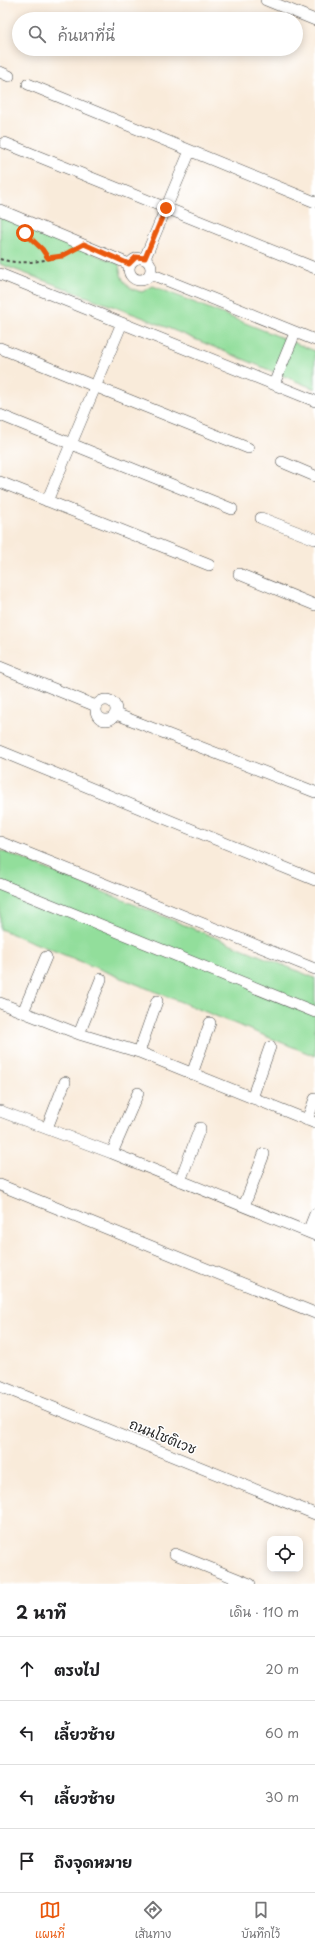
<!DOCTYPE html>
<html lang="th">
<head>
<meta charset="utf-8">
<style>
  :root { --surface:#fff; --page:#f2f2f2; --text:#202124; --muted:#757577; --line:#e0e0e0; --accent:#ea580c }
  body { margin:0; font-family:"Playpen Sans","Playpen Sans Thai",sans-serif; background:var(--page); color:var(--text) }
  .controls { position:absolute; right:12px; bottom:12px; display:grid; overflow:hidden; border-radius:8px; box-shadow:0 2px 10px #0003 }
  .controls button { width:36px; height:36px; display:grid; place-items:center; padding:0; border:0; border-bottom:1px solid var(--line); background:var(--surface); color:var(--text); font:20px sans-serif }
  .stop { position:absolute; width:12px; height:12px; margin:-9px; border:3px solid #ea580c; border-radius:50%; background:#fff }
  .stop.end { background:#ea580c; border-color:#fff; box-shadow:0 1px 4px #0008 }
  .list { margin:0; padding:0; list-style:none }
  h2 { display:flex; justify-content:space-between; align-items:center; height:52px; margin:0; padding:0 16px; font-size:17px }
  h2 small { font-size:13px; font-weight:400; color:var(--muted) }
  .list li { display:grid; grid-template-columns:26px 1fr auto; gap:12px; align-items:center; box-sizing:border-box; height:64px; padding:0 16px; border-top:1px solid var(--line) }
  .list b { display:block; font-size:15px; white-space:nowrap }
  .list em { font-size:13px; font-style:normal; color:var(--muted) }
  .icon { flex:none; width:22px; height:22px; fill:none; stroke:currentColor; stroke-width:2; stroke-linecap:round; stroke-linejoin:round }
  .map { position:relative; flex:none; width:315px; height:1584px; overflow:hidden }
  .search { position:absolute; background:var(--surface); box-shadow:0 2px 10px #0003; left:12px; right:12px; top:12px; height:44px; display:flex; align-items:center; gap:10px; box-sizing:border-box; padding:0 14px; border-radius:22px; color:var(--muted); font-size:15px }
  .sheet { height:308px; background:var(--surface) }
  nav { display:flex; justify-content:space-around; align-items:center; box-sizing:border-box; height:56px; border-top:1px solid var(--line); background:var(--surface); font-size:11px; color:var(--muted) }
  nav a { display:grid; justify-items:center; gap:2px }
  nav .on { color:var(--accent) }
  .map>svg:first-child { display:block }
  .green { fill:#92de9b; stroke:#5e8463 }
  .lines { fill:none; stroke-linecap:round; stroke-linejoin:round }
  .minor-casing { stroke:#4a4845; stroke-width:12 }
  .path { stroke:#4a4845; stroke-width:2; stroke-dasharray:3 3; stroke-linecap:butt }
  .minor { stroke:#fff; stroke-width:11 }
  .route { stroke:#ea580c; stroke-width:5 }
  .labels { text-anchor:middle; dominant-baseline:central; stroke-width:3; stroke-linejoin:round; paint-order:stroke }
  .street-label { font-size:14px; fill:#2b2b2b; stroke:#fff }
</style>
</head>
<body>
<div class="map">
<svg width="315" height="1584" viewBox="0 0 315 1584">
  <rect width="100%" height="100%" fill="#fff"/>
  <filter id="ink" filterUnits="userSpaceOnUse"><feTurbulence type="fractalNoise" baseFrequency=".025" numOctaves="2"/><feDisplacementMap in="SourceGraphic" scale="8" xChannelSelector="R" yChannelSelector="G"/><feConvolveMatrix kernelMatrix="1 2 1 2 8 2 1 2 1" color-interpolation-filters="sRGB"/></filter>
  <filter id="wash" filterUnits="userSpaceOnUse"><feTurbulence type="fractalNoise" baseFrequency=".012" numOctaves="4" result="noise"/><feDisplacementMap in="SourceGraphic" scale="16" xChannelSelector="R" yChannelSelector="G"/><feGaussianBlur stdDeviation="0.9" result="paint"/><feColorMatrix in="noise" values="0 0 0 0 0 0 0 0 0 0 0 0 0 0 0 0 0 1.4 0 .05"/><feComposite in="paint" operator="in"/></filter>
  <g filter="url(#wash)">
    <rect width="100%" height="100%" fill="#f9ebda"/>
    <path class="green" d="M0,216L119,264C121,281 126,288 142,292L153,286L315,351V389L144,318L0,264Z
      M0,850L315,978V1056L0,929Z"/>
  </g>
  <g filter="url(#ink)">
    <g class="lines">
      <defs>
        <path id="minor" d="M266,0L315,20
          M0,72L9,76
          M28,84L315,202
          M5,143L315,268
          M0,210L129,264
          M129 269a11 11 0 1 1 22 0a11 11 0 1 1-22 0Z
          M145,258L190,151
          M0,274L315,401
          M151,274L315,340
          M0,348L248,448
          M274,384L295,333
          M0,415L232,509
          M282,462L315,476
          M0,482L209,565
          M47,501L122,323
          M261,518L315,539
          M239,574L315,605
          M0,667L96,706
          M96 710a10 10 0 1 1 20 0a10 10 0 1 1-20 0Z
          M116,714L315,792
          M0,751L315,880
          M0,842L315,969
          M0,884L315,1012
          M0,1003L79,1034L139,1052L315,1123
          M23,1012L46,957
          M79,1034L101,979
          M139,1052L157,1001
          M192,1074L210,1023
          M252,1098L270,1047
          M0,1111L112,1153L315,1235
          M307,1120L315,1099
          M47,1128L65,1082
          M112,1153L138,1093
          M180,1181L200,1128
          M0,1185L315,1313
          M244,1206L264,1154
          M308,1232L315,1214
          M0,1386L315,1514
          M175,1554L250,1584"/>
      </defs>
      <use href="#minor" class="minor-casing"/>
      <path class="path" d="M25,233L42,249L48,258
        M0,259C21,266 52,261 71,251"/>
      <use href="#minor" class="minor"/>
    </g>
  </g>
  <g class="lines" filter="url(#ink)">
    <path class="route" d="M25,233L42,249L48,258L62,256L84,244L129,264L136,257L145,258L166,208"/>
  </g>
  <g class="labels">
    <g class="street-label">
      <text transform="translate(163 1436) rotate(22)">ถนนโชติเวช</text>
    </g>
  </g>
</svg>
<div class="controls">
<button><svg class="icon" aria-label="locate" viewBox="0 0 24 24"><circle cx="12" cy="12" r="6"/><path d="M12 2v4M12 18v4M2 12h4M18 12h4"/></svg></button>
</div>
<div class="stop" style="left:25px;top:233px"></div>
<div class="stop end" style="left:166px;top:208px"></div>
<div class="search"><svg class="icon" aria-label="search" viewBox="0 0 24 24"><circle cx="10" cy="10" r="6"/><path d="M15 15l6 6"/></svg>ค้นหาที่นี่</div>
</div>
<section class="sheet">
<h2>2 นาที<small>เดิน · 110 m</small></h2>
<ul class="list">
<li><svg class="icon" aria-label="ahead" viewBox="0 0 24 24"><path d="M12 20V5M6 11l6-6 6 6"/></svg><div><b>ตรงไป</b></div><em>20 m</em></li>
<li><svg class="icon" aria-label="left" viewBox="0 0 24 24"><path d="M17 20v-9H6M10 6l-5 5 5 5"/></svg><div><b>เลี้ยวซ้าย</b></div><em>60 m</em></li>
<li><svg class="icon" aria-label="left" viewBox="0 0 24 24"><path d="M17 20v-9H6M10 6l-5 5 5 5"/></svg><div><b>เลี้ยวซ้าย</b></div><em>30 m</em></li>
<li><svg class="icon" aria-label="arrive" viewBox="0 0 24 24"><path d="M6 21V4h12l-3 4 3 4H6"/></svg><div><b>ถึงจุดหมาย</b></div></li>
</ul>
</section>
<nav>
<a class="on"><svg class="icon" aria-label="map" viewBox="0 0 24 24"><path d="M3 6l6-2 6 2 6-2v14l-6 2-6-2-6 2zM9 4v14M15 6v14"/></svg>แผนที่</a>
<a><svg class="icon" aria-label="directions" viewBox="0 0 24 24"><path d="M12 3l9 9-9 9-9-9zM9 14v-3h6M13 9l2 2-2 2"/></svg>เส้นทาง</a>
<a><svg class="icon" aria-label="saved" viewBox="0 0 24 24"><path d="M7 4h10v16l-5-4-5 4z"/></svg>บันทึกไว้</a>
</nav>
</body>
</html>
